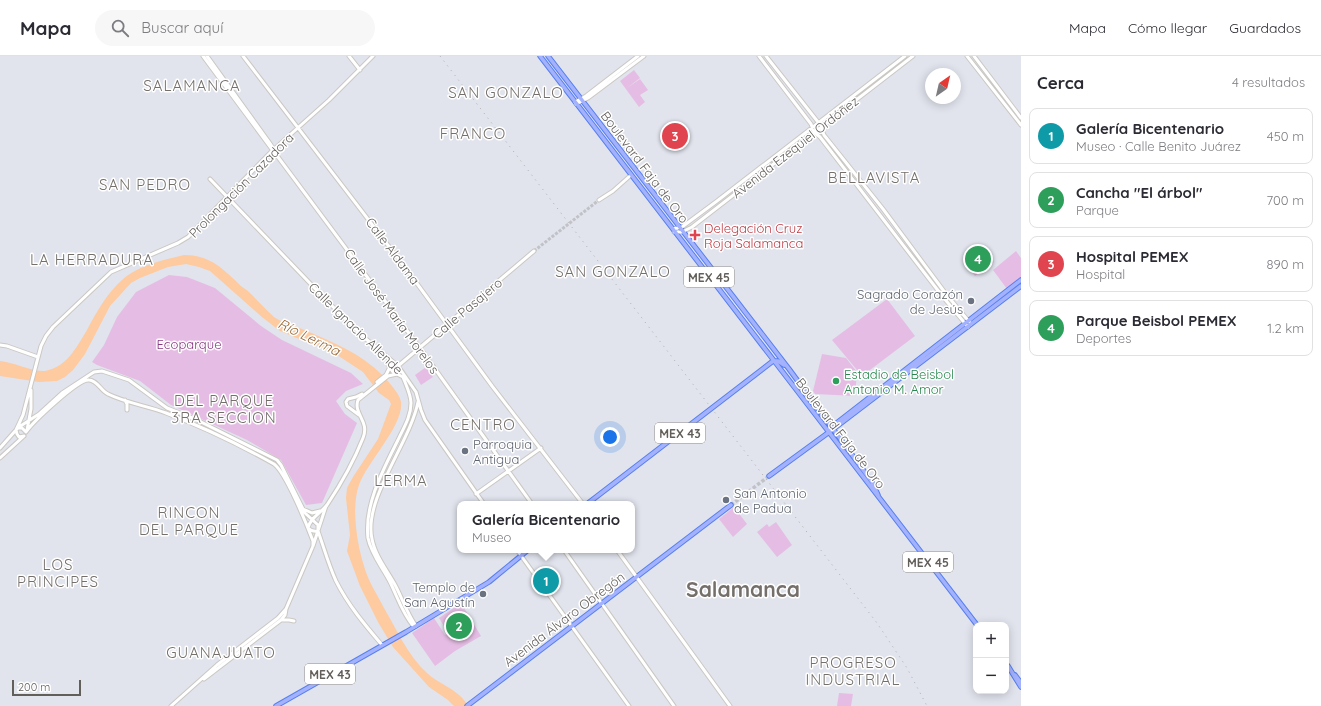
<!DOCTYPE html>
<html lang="es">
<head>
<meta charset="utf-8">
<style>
  :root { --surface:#fff; --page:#f7f7f7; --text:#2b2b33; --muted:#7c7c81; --line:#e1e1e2; --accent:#2b7984 }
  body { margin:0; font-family:Quicksand,sans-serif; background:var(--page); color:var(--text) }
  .controls { position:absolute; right:12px; bottom:12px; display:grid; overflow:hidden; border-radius:8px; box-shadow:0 2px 10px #0003 }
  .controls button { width:36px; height:36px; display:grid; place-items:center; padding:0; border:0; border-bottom:1px solid var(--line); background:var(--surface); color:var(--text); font:20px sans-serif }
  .compass { position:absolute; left:925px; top:12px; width:36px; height:36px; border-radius:50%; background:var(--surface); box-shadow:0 2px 10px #0003; rotate:34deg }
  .scale { position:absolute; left:12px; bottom:10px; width:69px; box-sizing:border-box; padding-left:4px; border:2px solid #625e5a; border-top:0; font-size:11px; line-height:14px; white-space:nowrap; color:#625e5a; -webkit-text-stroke:3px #fff; paint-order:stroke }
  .you { position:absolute; left:610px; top:381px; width:14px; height:14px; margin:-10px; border:3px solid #fff; border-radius:50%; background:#1a73e8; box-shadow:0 0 0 6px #1a73e833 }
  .badge { display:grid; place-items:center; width:26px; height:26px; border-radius:50%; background:var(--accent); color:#fff; font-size:13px; font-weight:700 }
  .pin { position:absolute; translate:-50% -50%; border:2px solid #fff; box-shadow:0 1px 4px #0006 }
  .popup { position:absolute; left:457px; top:445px; width:178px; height:52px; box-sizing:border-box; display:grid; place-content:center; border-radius:8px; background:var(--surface); filter:drop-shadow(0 1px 3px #0005); font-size:13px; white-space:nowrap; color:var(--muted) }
  .popup b { font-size:15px; color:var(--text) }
  .popup::after { content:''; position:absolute; left:50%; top:100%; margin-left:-8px; border:8px solid transparent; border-top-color:var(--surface) }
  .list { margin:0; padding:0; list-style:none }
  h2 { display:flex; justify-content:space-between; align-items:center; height:52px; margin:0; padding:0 16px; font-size:17px }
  h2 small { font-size:13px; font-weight:400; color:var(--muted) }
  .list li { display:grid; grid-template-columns:26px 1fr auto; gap:12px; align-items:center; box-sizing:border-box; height:56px; margin:0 8px 8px; padding:0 8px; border:1px solid var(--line); border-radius:8px }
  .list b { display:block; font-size:15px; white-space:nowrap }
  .list p { margin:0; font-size:13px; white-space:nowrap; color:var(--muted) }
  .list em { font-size:13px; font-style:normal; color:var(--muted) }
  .icon { flex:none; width:22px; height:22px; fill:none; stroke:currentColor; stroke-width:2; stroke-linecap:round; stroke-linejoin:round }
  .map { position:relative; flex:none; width:1021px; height:650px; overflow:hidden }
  header { display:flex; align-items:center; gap:24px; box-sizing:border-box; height:56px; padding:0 20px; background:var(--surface); border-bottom:1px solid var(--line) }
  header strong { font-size:19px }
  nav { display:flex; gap:22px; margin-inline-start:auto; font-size:14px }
  .search { width:280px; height:36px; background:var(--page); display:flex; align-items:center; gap:10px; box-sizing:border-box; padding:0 14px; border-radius:22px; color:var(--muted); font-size:15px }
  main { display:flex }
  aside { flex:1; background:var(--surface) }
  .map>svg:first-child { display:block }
  .green { fill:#e5bde4 }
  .water { fill:#feca9f }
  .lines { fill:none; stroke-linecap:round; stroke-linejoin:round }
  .minor-tunnel { stroke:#c1c2c8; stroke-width:3; stroke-dasharray:3 1.5; stroke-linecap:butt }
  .major-tunnel { stroke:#c1c2c8; stroke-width:3.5; stroke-dasharray:3.5 2; stroke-linecap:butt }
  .minor-casing { stroke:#cac8c3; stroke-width:5 }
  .major-casing { stroke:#5780f0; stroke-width:5.5 }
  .minor { stroke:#fff; stroke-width:3 }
  .major { stroke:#a4b2fe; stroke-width:3.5 }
  .rail { stroke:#aeadac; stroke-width:1; stroke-dasharray:1 5; stroke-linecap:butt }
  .health-dot { fill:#e0444e; stroke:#fff; stroke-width:1.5 }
  .worship-dot { fill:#6b7280; stroke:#fff; stroke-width:1.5 }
  .leisure-dot { fill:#2e9e5b; stroke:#fff; stroke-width:1.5 }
  .labels { text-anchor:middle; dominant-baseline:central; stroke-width:3; stroke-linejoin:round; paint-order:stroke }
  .shield { fill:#fff; stroke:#918e8c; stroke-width:1 }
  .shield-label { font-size:12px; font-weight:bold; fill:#625e5a }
  .street-label { font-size:13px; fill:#625e5a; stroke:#fff }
  .health-label { font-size:13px; fill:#be3a42; stroke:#fff; text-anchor:start }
  .worship-label { font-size:13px; fill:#5b616d; stroke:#fff; text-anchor:end }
  .park-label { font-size:13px; fill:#853581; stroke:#fff }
  .leisure-label { font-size:13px; fill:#27864d; stroke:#fff; text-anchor:start }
  .water-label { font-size:14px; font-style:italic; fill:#956836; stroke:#fff }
  .quarter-label { font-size:15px; letter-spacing:1px; fill:#746f6b; stroke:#fff }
  .town-label { font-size:21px; font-weight:bold; fill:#746f6b; stroke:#fff }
</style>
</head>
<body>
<header>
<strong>Mapa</strong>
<div class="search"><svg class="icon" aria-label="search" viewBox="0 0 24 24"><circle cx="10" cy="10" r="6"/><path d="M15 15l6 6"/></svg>Buscar aquí</div>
<nav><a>Mapa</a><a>Cómo llegar</a><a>Guardados</a></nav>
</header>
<main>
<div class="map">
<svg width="1021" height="650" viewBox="0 0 1021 650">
  <rect width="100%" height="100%" fill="#e1e4ed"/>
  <path class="green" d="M634,14L640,22L627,32L640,23L648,34L640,39L645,46L639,51L620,25Z
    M981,190L994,206L975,220L963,201Z
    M1016,195L1021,202V222L1007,233L993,214Z
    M169,219L187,221L215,232L261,270L282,284L351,317L363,328L346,335L336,345L345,358L357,367L322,447L306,449L281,404L247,384L171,349L140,325L97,309L92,306L104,289L117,261L136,236Z
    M887,243L915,280L862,320L832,284Z
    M822,298L846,302L857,316L855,340L815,338L813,335Z
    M426,311L433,321L421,329L415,319Z
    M734,451L747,468L733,481L719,463Z
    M776,466L792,489L777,501L757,476L767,468L769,471Z
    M461,547L481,580L455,595L435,610L412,577L434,562L445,579L448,577L439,562Z
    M839,637L853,638L851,650H837Z"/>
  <path class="water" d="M184,199C209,199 221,211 238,227C241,231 246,233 250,237C258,245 266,254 274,261C281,266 290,268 297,271C323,282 350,292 372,310C380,316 400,336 401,346C404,369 367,406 359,429C351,451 357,488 364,510C368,525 377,538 384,552C397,574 408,600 427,617C440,629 460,634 468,650H454L448,644L429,631L393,591L378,566L360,530L347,495L350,479L346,442L347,432L353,421L378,383L391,348L389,344L379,337L363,316L328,293L309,287L280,275L262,261L210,215L199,211L186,208L168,211L140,222L131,227L110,250L85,298L73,314L65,321L57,325L39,326L0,320V305C12,306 34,316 45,315C67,311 76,292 87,274C96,257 107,237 122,224C139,209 163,204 184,199Z"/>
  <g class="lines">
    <path class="minor-tunnel" d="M534,195L599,144"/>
    <path class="major-tunnel" d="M731,449L769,420"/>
    <defs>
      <path id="minor" d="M203,0L274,96
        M207,0L271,89L275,97L420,292L532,448
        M243,0L410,218L492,330L583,448
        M349,0L360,14
        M759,0L811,68L814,76L820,81L943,241L968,271
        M766,0L818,66L821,68L822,74L824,79L883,153L946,238L971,268
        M967,0L1021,69
        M974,0L1021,62
        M575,46L586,40L638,0
        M576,48L588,42L644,0
        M210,123L327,245L366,283L398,310L416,336L421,354L425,364L484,448
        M599,144L613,135L631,119
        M673,173L682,171L717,145L905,0
        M674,176H682L692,171L913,0
        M0,289L7,290L38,301
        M389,310L393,316L403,321C406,329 411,339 411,347C411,361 403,373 398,384C383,414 364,449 368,482C371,498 383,512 390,526C398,542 402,557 414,571
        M398,310L534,195
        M377,326L386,319L391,309H397
        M125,344L127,348V354
        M359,359L347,350L346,346L348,343L356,341L362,338
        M18,372H22L26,376C33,366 78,323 89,324C97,324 101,335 108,338C126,347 148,350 166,357C203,371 240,389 274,408C286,417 307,469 313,485V490
        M27,374L31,353V334
        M24,380L19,381L17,378L16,374L19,371L39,358L62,337L94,316L102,315L129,324L167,352L197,364L277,404L281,409L305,457L318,469V475C324,492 329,510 336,525C348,549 365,569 382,589
        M0,392L16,374L23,359L41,290L46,280L53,271L111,216L178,187L188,181L272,95L329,44L373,0
        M0,402L24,380
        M476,438L541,392
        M303,453L312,457L320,455
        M318,475C314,476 311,475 308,472C310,462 321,457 327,449C341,428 354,405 363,382C370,365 353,358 358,344L388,320L397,318L399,311
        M517,494L629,650
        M564,494L674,650
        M617,494L730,650
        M281,564H289L294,565
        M416,570C406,556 402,541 394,527C386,513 375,499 372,483C363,443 410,387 418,346
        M204,623L281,564L285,559L286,553
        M171,650L217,609L278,562L286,553L313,490L326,450"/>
      <path id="major" d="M540,0L977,569
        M548,0L789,313L872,426L878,439
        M829,373L1021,224
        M769,420L832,374L1021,230
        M587,448L773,305H778L784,309
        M1008,610L1021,631
        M1015,619L1021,627
        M276,650L406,576L489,526L528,494
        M467,650L731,449"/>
    </defs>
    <use href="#minor" class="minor-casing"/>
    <use href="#major" class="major-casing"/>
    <use href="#minor" class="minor"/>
    <use href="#major" class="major"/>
    <path class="rail" d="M440,0L877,567L907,612L927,650"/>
  </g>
  <path class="health-dot" d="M693 173h4v4h4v4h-4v4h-4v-4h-4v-4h4z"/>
  <g class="worship-dot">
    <circle cx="971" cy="245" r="4"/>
    <circle cx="465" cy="395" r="4"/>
    <circle cx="726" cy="444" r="4"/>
    <circle cx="483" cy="538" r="4"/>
  </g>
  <circle class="leisure-dot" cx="836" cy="325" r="4"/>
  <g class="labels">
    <g class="shield">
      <rect x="684" y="211" width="50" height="20" rx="3"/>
      <rect x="655" y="367" width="50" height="20" rx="3"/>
      <rect x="903" y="496" width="50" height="20" rx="3"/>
      <rect x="305" y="608" width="50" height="20" rx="3"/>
    </g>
    <g class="shield-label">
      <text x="709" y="221">MEX 45</text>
      <text x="680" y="377">MEX 43</text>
      <text x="928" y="506">MEX 45</text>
      <text x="330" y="618">MEX 43</text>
    </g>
    <g class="street-label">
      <text transform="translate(795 91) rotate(-38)">Avenida Ezequiel Ordóñez</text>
      <text transform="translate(645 111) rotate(53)">Boulevard Faja de Oro</text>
      <text transform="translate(241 129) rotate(-45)">Prolongación Cazadora</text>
      <text transform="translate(393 195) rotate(53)">Calle Aldama</text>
      <text transform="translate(467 252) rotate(-40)">Calle Pasajero</text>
      <text transform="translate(392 255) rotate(54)">Calle José María Morelos</text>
      <text transform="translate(356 272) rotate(44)">Calle Ignacio Allende</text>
      <text transform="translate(841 377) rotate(52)">Boulevard Faja de Oro</text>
      <text transform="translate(564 563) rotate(-37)">Avenida Álvaro Obregón</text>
    </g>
    <g class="health-label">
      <text x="704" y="172">Delegación Cruz<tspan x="704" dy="15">Roja Salamanca</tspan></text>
    </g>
    <g class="worship-label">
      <text x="963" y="238">Sagrado Corazón<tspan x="963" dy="15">de Jesús</tspan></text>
      <text x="473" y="388" text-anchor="start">Parroquia<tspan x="473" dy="15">Antigua</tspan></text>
      <text x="734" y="437" text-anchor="start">San Antonio<tspan x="734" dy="15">de Padua</tspan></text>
      <text x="475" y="531">Templo de<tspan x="475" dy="15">San Agustín</tspan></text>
    </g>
    <g class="park-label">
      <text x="189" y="288">Ecoparque</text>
    </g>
    <g class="leisure-label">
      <text x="844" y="318">Estadio de Beisbol<tspan x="844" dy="15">Antonio M. Amor</tspan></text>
    </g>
    <g class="water-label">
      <text transform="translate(309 281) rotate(26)">Río Lerma</text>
    </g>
    <g class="quarter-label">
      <text x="192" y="29">SALAMANCA</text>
      <text x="506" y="36">SAN GONZALO</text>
      <text x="473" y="77">FRANCO</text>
      <text x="874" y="121">BELLAVISTA</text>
      <text x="145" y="128">SAN PEDRO</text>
      <text x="92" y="203">LA HERRADURA</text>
      <text x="613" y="215">SAN GONZALO</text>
      <text x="224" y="344">DEL PARQUE<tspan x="224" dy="17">3RA SECCION</tspan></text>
      <text x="483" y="368">CENTRO</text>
      <text x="401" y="424">LERMA</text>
      <text x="189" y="456">RINCON<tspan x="189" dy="17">DEL PARQUE</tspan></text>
      <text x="58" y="508">LOS<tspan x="58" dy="17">PRINCIPES</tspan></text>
      <text x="221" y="596">GUANAJUATO</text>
      <text x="853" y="606">PROGRESO<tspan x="853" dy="17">INDUSTRIAL</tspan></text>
    </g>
    <g class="town-label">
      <text x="743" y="533">Salamanca</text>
    </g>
  </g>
</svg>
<div class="controls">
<button>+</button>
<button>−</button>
</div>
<svg class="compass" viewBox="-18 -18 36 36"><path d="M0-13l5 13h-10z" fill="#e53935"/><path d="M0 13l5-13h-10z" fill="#7c7c81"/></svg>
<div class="scale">200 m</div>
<div class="you"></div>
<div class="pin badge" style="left:546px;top:525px;background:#0f9aa8">1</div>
<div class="popup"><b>Galería Bicentenario</b>Museo</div>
<div class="pin badge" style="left:459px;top:570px;background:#2e9e5b">2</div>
<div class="pin badge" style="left:675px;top:80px;background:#e0444e">3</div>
<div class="pin badge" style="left:978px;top:203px;background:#2e9e5b">4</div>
</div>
<aside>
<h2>Cerca<small>4 resultados</small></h2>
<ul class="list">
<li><span class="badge" style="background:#0f9aa8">1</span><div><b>Galería Bicentenario</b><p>Museo · Calle Benito Juárez</p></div><em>450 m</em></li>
<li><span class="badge" style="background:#2e9e5b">2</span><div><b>Cancha &quot;El árbol&quot;</b><p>Parque</p></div><em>700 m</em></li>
<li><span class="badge" style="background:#e0444e">3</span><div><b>Hospital PEMEX</b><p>Hospital</p></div><em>890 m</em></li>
<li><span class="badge" style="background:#2e9e5b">4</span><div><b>Parque Beisbol PEMEX</b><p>Deportes</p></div><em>1.2 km</em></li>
</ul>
</aside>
</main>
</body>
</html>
